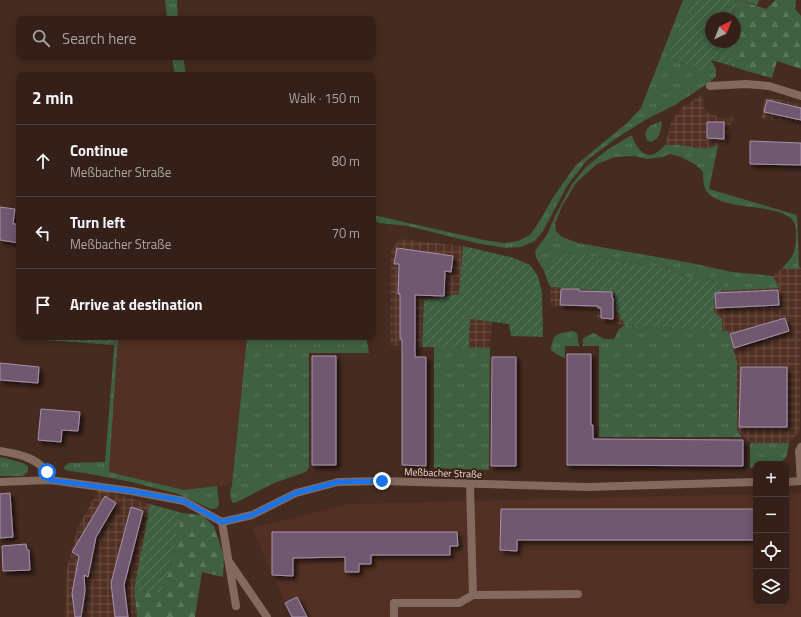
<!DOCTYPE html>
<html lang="en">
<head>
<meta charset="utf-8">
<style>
  :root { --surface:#342019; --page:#3f2d26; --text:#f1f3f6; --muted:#a9a3a2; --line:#4e3e38 }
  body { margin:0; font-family:"Titillium Web",sans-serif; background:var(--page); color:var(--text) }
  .controls { position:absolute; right:12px; bottom:12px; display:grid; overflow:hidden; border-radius:8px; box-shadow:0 2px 10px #0003 }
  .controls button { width:36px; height:36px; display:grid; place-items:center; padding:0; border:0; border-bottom:1px solid var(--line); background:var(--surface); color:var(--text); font:20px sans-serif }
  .compass { position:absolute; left:705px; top:12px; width:36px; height:36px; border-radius:50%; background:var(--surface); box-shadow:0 2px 10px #0003; rotate:43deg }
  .stop { position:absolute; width:12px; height:12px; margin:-9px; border:3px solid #1a73e8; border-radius:50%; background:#fff }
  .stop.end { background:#1a73e8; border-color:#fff; box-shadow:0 1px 4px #0008 }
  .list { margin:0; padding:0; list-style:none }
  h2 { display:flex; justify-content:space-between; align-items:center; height:52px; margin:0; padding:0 16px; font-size:17px }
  h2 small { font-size:13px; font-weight:400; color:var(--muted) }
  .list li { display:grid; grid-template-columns:26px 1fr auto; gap:12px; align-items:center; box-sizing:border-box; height:72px; padding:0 16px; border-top:1px solid var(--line) }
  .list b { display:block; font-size:15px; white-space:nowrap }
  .list p { margin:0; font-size:13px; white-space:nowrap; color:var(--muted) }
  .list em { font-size:13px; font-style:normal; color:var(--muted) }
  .icon { flex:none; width:22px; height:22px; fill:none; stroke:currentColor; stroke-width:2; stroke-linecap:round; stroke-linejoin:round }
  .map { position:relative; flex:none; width:801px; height:617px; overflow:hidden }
  .search { position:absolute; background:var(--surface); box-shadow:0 2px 10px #0003; left:16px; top:16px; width:360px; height:44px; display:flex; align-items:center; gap:10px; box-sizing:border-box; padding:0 14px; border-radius:8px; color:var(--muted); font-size:15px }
  .panel { position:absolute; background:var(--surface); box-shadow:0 2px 10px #0003; left:16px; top:72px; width:360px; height:268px; border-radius:8px }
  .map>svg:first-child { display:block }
  .built { fill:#523124 }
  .industrial { fill:url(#industrial-grid) }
  .grass { fill:url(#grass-tufts) }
  .forest { fill:url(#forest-firs) }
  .garden { fill:url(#garden-furrows) }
  .building { fill:#6f596f; stroke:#a992aa; filter:url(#shadow) }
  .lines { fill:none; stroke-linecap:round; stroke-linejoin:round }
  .service { stroke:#83695e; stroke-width:8 }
  .minor { stroke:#83695e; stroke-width:8 }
  .route { stroke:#1a73e8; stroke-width:5 }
  .labels { text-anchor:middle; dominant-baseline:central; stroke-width:4; stroke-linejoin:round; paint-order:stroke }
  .street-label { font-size:10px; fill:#ebdad3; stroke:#3b2117 }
</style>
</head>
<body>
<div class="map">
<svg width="801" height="617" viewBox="0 0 801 617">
  <defs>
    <pattern id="industrial-grid" width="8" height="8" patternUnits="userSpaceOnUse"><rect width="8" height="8" fill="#523124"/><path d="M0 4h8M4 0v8" fill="none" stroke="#6b4e43"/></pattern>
    <pattern id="grass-tufts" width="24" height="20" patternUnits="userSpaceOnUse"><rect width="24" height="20" fill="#3f6142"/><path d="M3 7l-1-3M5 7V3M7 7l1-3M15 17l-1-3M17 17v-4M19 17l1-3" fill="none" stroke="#5b775c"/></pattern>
    <pattern id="forest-firs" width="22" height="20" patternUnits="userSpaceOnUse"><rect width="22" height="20" fill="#3f6142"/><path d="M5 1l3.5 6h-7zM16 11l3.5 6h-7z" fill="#5b775c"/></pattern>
    <pattern id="garden-furrows" width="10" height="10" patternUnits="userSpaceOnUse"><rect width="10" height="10" fill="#3f6142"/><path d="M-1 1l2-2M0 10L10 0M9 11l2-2" fill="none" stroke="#5b775c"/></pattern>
    <filter id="shadow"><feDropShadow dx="3.5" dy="3.5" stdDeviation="2" flood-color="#0009"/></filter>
  </defs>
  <rect width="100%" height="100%" fill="#462b21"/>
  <path class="built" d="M118,337H247L232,485L184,490L109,472Z
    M801,493V617H292L285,603L252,528L349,504L756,494V602H786V494Z"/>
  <path class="industrial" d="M703,94L704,108L708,113L723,119L733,117L726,143L706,149L679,145H665L671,123L677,113L683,107Z
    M765,97L801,104V122L761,119Z
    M399,239L463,246L459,294L424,300L422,347L390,346L391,251Z
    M783,267L785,269H801L800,431L789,443H750L737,430V362L722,331L721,319L714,312L715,294L723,291L778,288L773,276Z
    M550,287L615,292L616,310L625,325L597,320V309L550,306Z
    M470,319L492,322L490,348H469Z
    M99,489L150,504L134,590L137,617H65L67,568L78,527Z"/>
  <path class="grass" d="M165,0H177L178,19H167Z
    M683,0H693L667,57L706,73L711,60L716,69V76L710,82L675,105L647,119L618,137L587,160L567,186L543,231L535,241L521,247L506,248L476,243L408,226L379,223L373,219V215L484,240L504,243L518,241L530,235L539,222L554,196L576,165L627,123L641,108Z
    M172,57H183L186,75H175Z
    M662,121C661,130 660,139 651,142L647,140C641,128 653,124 662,121Z
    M630,136H632C639,154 650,163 665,145H679L706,149L718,145L709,189L797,215L799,266L801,269H785L783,267C793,257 796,252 796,237C796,233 796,226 794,222C782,202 725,212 708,193C703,187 703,179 703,172L696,165L681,157L670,154L662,157L647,159L634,156L615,157L597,164L576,183L562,206L555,224L556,231L562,237L578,243L691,263L732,272L773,276L779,288L723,291L722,282L682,276L671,269L560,251L543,269L536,258L535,251L547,235L556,214L572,184L586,167L607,150Z
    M625,325L728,331L737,362V430L742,437H599V346H583V339L585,337L594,333L604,339H614L619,329Z
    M572,331L577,333L579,346H565V358L556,354L551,350C553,333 557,334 572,331Z
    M115,337H118L109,472L184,490L217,486L219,504L217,508L211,509L178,494L131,482L96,475L65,470L64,467L69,463L105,462Z
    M247,337H366L369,353H309V467L306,472L274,483L237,502L232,503L230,493L232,485Z
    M434,347L490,348L489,470L434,468Z
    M750,443H789L787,456L780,464H756V467L750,468Z
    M0,457L23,463L28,467V472L23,476H0Z"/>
  <path class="forest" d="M738,0L766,9L775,0H796L795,9L801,16V69L777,61L772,78L743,70L732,66V42H735V18H732Z
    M182,513L202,515L214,526L224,556L223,577L202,572L195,617H137L134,590L161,594L169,571Z"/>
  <path class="garden" d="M693,0H759L757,5L738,0L732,18H711V42H732V66L711,60L706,73L667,57Z
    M463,246L514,258L530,265L538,276L542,293L543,337L511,336L509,324L470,319L469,348L422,347L424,300L459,294Z
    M560,251L671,269L682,276L723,282L722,292L716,293L715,294L714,312L722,319V331L625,325L616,310L615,292L550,287L543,269Z
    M33,337H115L114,345L33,339Z
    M150,504L182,513L169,571L161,594L134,590Z"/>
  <path class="building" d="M767,100L801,108V120L764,112Z
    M707,122H724V139L707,138Z
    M750,141L801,143V165L750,164Z
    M0,207L15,209L13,224H19V243L0,240Z
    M397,248L453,256L451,272L445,271L444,296L415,295V357H426V466L402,465V339H400V294H398L399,264H394Z
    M561,289H579V291L612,292V298H613V319L601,318V308H598V306L560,305Z
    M778,290L779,305L716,308L715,293Z
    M785,318L789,331L734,348L730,334Z
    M567,354H591V425H593V439L743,440V466L567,465Z
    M312,356H336V465H312Z
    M492,357H516V466H491Z
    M0,363L39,367L38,383L0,380Z
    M741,367H787V427H739Z
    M41,409L80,412L78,431L62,430L61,442L38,440Z
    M10,493L13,537L0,538V494Z
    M105,496L116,503L96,537L88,577L84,575L85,591L81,617H75L72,593L79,556L72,552Z
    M131,507L143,511L124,585L128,617H115L111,583Z
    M501,509H755V540H517V551L500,550Z
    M272,532H457L458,546H450V555H371V564H359V572H345V557L293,558V576L272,575Z
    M26,544L27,550H29L30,570L3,571L2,546Z
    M297,597L307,617H292L285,603Z"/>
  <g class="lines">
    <path class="service" d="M801,447L799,451L801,480
      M470,484L473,595L578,594
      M222,522L236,606
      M230,563L267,617
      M394,617V603H459L473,595"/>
    <path class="minor" d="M710,86L746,84L769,86L801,96
      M0,451C20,454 44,459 50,480
      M0,482L50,480L131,491L184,501L222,522L252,515L296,493L338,482L382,481L587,487L756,482
      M786,482L801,481"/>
  </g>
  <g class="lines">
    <path class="route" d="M47,472L50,480L131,491L184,501L222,522L252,515L296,493L338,482L382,481"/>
  </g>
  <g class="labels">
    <g class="street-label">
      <text transform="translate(443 473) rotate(2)">Meßbacher Straße</text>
    </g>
  </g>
</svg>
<div class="controls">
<button>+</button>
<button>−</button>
<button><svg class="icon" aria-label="locate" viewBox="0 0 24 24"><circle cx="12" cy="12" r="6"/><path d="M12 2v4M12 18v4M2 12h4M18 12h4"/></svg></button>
<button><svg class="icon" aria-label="layers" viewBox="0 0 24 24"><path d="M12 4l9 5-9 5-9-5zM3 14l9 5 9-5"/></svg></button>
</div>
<svg class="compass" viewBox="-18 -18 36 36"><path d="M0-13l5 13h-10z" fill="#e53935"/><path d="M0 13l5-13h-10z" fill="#a9a3a2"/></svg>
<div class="stop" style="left:47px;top:472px"></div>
<div class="stop end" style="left:382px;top:481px"></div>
<div class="search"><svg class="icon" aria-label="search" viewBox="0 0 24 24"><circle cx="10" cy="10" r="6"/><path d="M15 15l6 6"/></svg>Search here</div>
<section class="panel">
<h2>2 min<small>Walk · 150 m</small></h2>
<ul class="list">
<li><svg class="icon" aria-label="ahead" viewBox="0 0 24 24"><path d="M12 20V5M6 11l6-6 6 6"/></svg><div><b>Continue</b><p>Meßbacher Straße</p></div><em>80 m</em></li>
<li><svg class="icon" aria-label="left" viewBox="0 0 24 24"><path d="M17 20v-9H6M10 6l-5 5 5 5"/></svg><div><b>Turn left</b><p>Meßbacher Straße</p></div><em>70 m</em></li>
<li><svg class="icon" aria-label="arrive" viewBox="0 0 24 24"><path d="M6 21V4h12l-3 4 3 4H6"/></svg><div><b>Arrive at destination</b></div></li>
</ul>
</section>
</div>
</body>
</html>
